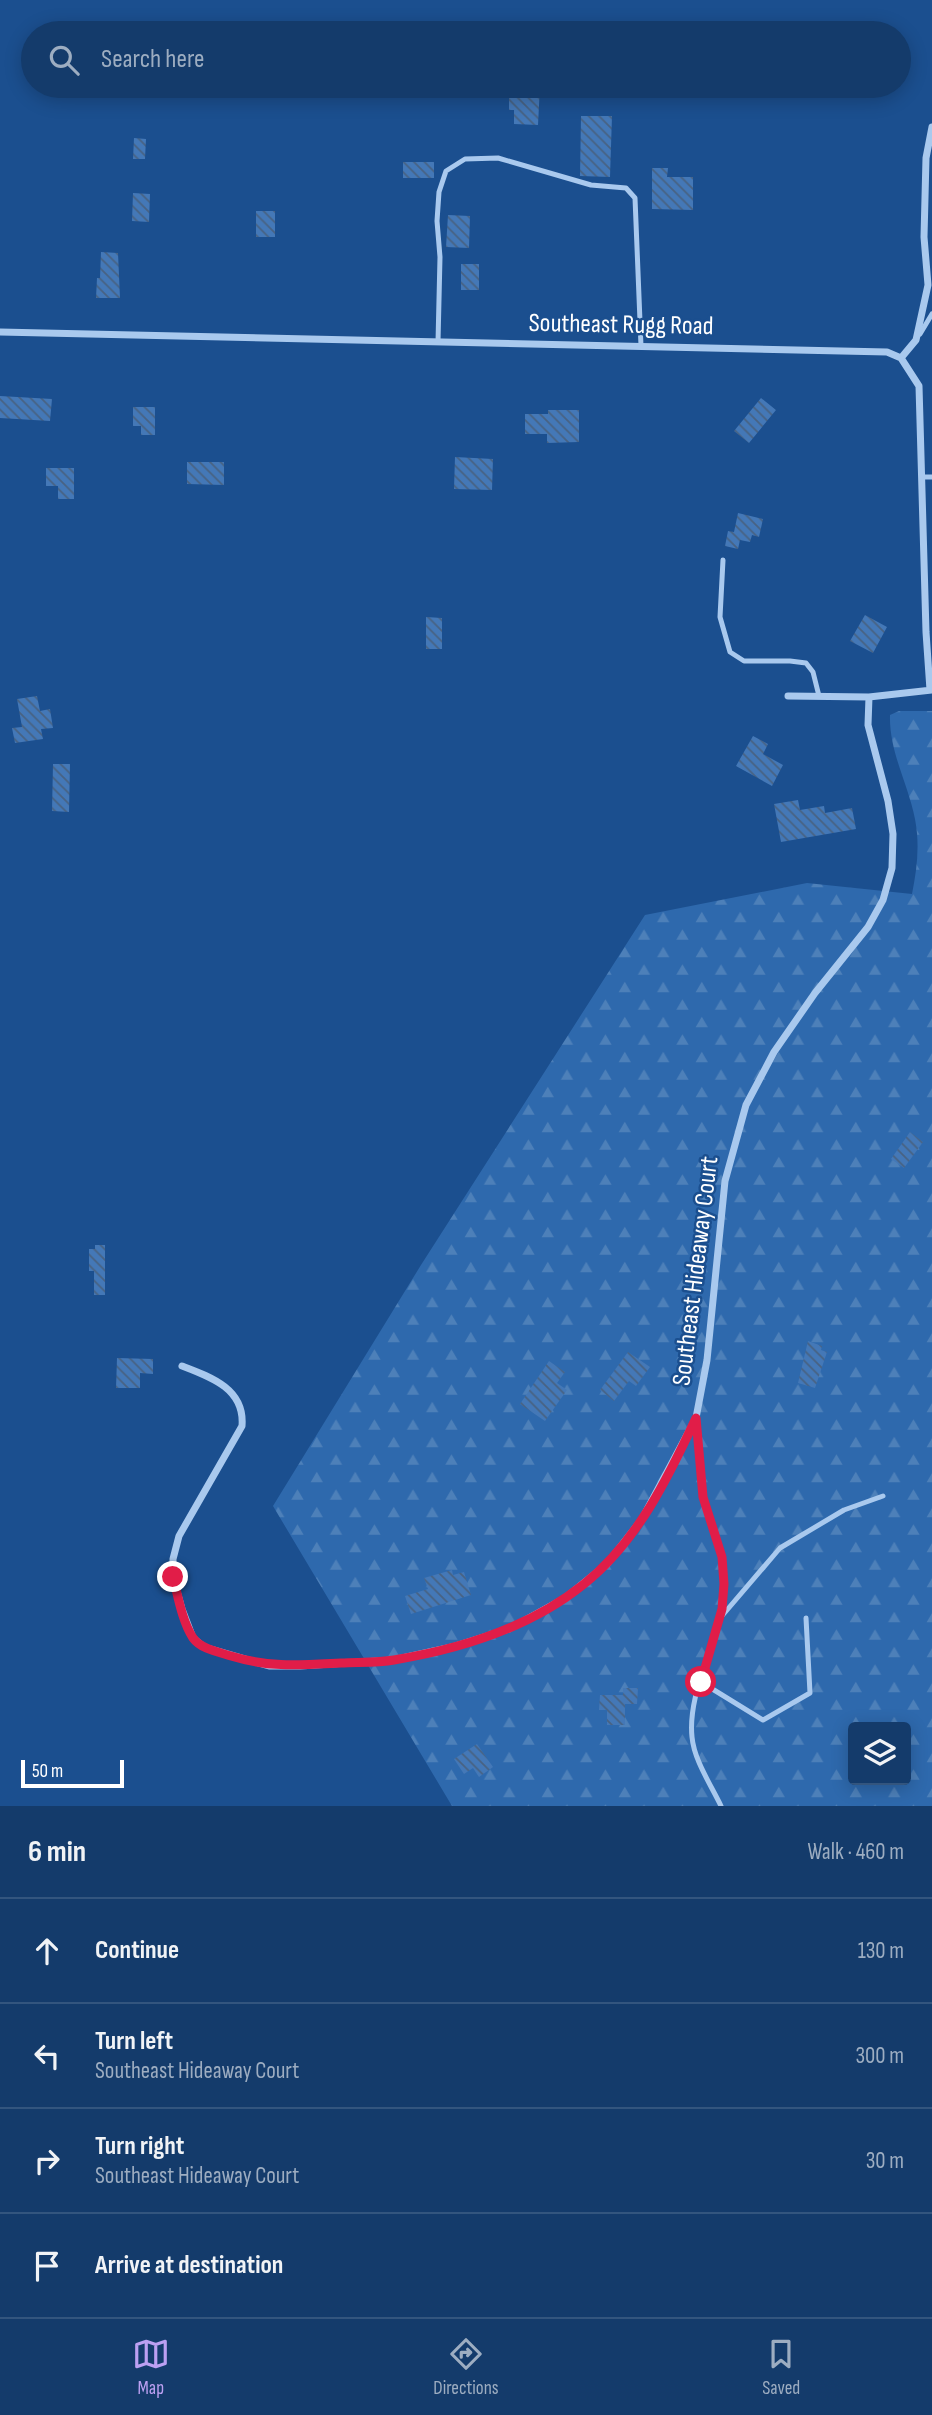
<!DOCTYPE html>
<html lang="en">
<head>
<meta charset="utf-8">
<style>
  :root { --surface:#143b6b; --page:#1d4271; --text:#f1f3f6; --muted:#9dadc1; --line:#33557e; --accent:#bca0f2 }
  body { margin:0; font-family:"Sofia Sans Condensed",sans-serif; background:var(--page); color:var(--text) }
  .controls { position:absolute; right:21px; bottom:21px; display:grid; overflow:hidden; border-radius:7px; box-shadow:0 4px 18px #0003 }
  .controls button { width:63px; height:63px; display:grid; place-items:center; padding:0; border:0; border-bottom:2px solid var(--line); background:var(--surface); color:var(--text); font:35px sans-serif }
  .scale { position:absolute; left:21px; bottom:18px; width:103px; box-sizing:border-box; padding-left:7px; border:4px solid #fff; border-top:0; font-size:19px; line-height:24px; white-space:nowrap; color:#fff; -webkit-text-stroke:5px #1b4f8f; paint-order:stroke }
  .stop { position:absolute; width:21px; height:21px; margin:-16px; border:5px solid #e11d48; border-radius:50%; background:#fff }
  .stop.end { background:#e11d48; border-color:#fff; box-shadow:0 2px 7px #0008 }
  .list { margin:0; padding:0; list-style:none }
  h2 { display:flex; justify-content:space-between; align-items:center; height:91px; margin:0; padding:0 28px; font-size:30px }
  h2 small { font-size:23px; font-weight:400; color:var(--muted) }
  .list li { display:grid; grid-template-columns:46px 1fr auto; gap:21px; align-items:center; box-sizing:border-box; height:105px; padding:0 28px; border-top:2px solid var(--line) }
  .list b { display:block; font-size:26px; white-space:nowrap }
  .list p { margin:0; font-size:23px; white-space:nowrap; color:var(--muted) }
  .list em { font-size:23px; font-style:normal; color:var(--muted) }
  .icon { flex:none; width:38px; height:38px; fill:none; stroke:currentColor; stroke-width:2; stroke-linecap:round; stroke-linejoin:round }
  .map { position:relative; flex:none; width:932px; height:1806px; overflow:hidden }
  .search { position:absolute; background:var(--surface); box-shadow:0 4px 18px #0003; left:21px; right:21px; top:21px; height:77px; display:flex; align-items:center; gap:18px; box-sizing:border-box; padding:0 24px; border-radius:38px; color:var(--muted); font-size:26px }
  .sheet { height:511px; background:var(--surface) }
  nav { display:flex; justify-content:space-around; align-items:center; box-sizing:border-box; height:98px; border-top:2px solid var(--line); background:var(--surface); font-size:19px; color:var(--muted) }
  nav a { display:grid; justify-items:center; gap:4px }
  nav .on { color:var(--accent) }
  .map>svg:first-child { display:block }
  .forest { fill:url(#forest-firs); fill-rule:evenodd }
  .building { fill:url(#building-back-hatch) }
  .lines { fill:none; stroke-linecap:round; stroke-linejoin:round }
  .lane { stroke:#a9c9ee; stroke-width:5 }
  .street { stroke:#a9c9ee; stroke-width:7 }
  .route { stroke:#e11d48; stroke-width:9 }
  .labels { text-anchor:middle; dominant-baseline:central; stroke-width:5; stroke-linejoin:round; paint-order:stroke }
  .street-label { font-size:26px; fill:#fff; stroke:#1b4f8f }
</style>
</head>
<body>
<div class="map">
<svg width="932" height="1806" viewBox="0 0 932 1806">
  <defs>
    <pattern id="forest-firs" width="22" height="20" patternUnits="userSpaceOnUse" patternTransform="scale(1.75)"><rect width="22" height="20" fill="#2e69ad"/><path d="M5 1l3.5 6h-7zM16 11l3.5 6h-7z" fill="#4d80b9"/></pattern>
    <pattern id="building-back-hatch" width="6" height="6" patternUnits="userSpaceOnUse" patternTransform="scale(1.75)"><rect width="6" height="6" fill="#4478b7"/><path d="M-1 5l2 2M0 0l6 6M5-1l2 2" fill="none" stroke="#486282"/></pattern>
  </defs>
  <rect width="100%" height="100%" fill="#1b4f8f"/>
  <path class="forest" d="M899,711H932V1806H452L273,1506L421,1265L645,915L807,883L912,894C917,869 920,845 915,819C908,783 889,752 890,715ZM853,1727H906V1780H853Z"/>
  <path class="building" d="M509,86H540L538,125L514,124V110H509Z
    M581,116H612L610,177L580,176Z
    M134,138L146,139L145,159H133Z
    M403,162H434V178H403Z
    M652,168H668L667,177H693V210L652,209Z
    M133,193L150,194L149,222L132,221Z
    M256,211H275V237H256Z
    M448,215L470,216L469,248L446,247Z
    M101,252L118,253L120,298H96L97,278H100Z
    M461,264H479V290H461Z
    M0,396L52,399L50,421L0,418Z
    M761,398L776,410L749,443L734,431Z
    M133,407H155V435H141V426H133Z
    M548,410H579V442L547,443V434H525V414H548Z
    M455,457L493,459L492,490L454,489Z
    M187,462H224V485L187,484Z
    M46,468H74V499H58V486H46Z
    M738,513L763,519L759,537L752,535L750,542L740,540L738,549L725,546L728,531L734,532Z
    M865,615L887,627L873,653L850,641Z
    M426,617L442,618V649H426Z
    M37,696L40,711L50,709L53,728L41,729L43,739L15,743L12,728L22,727L17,699Z
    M753,736L768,744L763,754L783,765L772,786L736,766Z
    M53,764H70L69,812L52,811Z
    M798,800L800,810L824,806L825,813L852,808L856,829L781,842L774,804Z
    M910,1132L923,1142L904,1168L891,1159Z
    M95,1245H105V1295H94V1271H89V1249H95Z
    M808,1341L822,1346L821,1350L827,1352L815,1388L798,1383Z
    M628,1352L650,1367L636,1386L629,1381L614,1401L600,1390Z
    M117,1358L153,1359V1374L140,1373V1388H116Z
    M549,1361L565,1372L557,1383L567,1390L545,1421L520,1404Z
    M452,1570L453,1575L464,1572L471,1595L411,1614L405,1596L428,1589L424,1578Z
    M623,1688H638L637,1704H625V1725H607V1710H599L600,1695H623Z
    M477,1744L493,1767L479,1777L473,1768L464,1774L454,1759Z"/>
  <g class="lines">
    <path class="lane" d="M920,334L932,314
      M438,342L440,257L437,221L439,192L446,171L465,159L498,158L591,185L626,188L635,198L641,346
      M923,477H932
      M723,560L720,617L730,652L744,661H790L806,663L813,672L819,696
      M696,1418C699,1444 698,1473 703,1498C710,1528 725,1555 724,1586C722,1635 687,1690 692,1737C694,1760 711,1785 721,1806
      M721,1617L780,1548L844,1510L883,1496
      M701,1682L763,1720L810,1693L806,1618"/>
    <path class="street" d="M0,332L887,352L901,358L919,386L926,632L930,690
      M901,358L916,340L928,285L924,237L926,158L932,127
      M788,696L869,697L932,690
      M182,1366C211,1377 245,1389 242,1426L179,1536L173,1559V1577L182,1609L193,1638L204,1647L269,1666H300L393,1660L452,1647L509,1629L565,1598L607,1564L642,1519L696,1418L707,1360L725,1181L746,1105L774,1052L815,993L868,927L883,900L892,868L893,834L888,801L868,725L869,697"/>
  </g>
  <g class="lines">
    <path class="route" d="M173,1577C178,1596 182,1621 193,1638C201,1649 218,1652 231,1656C270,1668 301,1665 341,1663C358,1662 377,1663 394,1660C461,1649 531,1627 584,1584C637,1542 668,1478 696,1418L703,1497L722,1557L724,1584L722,1609L701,1682"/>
  </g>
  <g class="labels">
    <g class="street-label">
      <text transform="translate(621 325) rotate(1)">Southeast Rugg Road</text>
      <text transform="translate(696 1271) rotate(-83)">Southeast Hideaway Court</text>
    </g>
  </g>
</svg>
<div class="controls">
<button><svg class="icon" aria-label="layers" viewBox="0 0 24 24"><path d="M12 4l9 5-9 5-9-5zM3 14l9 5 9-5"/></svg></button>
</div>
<div class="scale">50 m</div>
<div class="stop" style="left:701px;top:1682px"></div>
<div class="stop end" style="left:173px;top:1577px"></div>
<div class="search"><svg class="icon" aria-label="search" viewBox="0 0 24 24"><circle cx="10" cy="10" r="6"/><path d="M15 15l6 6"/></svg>Search here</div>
</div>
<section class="sheet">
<h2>6 min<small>Walk · 460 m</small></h2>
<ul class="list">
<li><svg class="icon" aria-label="ahead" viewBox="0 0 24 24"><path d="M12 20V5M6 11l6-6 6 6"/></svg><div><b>Continue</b></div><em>130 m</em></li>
<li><svg class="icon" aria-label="left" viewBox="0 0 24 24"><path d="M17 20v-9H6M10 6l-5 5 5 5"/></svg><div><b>Turn left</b><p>Southeast Hideaway Court</p></div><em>300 m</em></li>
<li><svg class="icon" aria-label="right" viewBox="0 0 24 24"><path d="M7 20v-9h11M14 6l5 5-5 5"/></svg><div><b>Turn right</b><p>Southeast Hideaway Court</p></div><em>30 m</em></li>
<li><svg class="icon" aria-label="arrive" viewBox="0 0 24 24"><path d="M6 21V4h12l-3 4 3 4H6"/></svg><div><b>Arrive at destination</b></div></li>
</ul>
</section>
<nav>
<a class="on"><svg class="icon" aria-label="map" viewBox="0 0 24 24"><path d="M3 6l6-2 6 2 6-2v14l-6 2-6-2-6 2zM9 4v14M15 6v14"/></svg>Map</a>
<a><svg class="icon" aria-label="directions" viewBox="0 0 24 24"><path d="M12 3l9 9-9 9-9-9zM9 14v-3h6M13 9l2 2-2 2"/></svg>Directions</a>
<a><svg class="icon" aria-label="saved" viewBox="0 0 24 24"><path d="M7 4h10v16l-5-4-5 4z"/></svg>Saved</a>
</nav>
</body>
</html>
